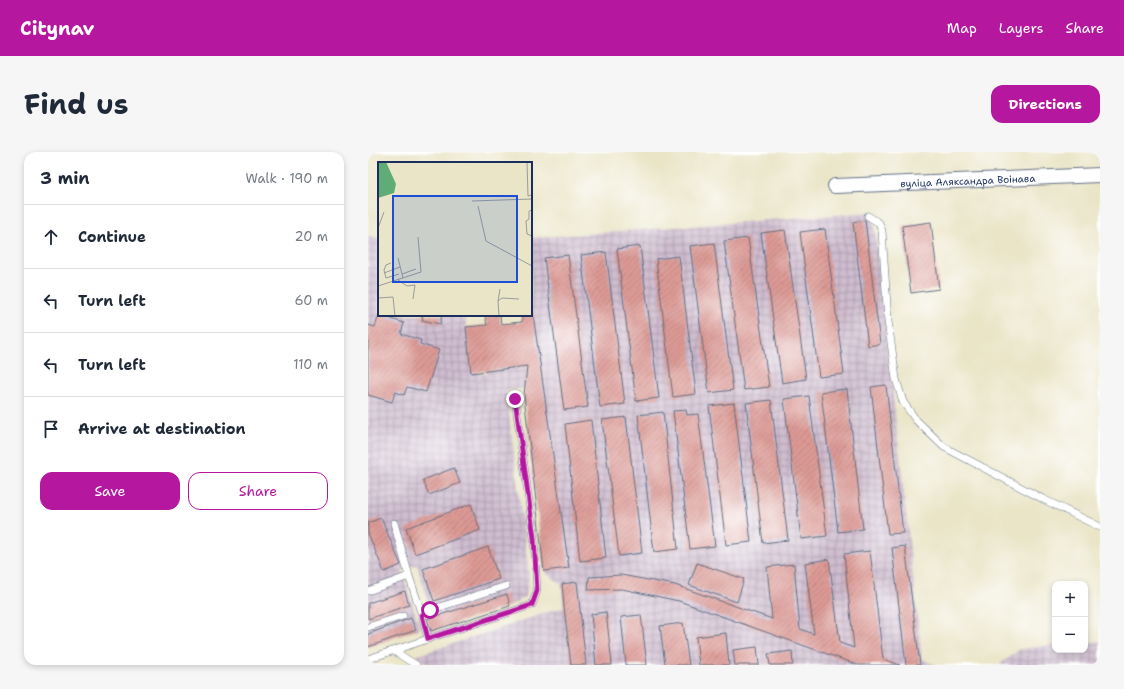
<!DOCTYPE html>
<html lang="en">
<head>
<meta charset="utf-8">
<style>
  :root { --surface:#fff; --page:#f6f6f7; --text:#1f2937; --muted:#747a83; --line:#e0e1e3; --accent:#b5179e }
  body { margin:0; font-family:"Shantell Sans",sans-serif; background:var(--page); color:var(--text) }
  .controls { position:absolute; right:12px; bottom:12px; display:grid; overflow:hidden; border-radius:8px; box-shadow:0 2px 6px #0003 }
  .controls button { width:36px; height:36px; display:grid; place-items:center; padding:0; border:0; border-bottom:1px solid var(--line); background:var(--surface); color:var(--text); font:20px sans-serif }
  .stop { position:absolute; width:12px; height:12px; margin:-9px; border:3px solid #b5179e; border-radius:50%; background:#fff }
  .stop.end { background:#b5179e; border-color:#fff; box-shadow:0 1px 4px #0008 }
  .list { margin:0; padding:0; list-style:none }
  h2 { display:flex; justify-content:space-between; align-items:center; height:52px; margin:0; padding:0 16px; font-size:17px }
  h2 small { font-size:13px; font-weight:400; color:var(--muted) }
  .list li { display:grid; grid-template-columns:26px 1fr auto; gap:12px; align-items:center; box-sizing:border-box; height:64px; padding:0 16px; border-top:1px solid var(--line) }
  .list b { display:block; font-size:15px; white-space:nowrap }
  .list em { font-size:13px; font-style:normal; color:var(--muted) }
  .actions { display:flex; gap:8px; padding:12px 16px }
  .actions a { flex:1; padding:9px 0; border:1px solid var(--accent); border-radius:12px; text-align:center; font-size:14px; color:var(--accent) }
  .actions .main { background:var(--accent); color:#fff }
  .icon { flex:none; width:22px; height:22px; fill:none; stroke:currentColor; stroke-width:2; stroke-linecap:round; stroke-linejoin:round }
  .map { position:relative; flex:none; width:732px; height:513px; overflow:hidden; border-radius:12px }
  header { display:flex; align-items:center; gap:24px; box-sizing:border-box; height:56px; padding:0 20px; background:var(--accent); color:#fff }
  header strong { font-size:19px }
  nav { display:flex; gap:22px; margin-inline-start:auto; font-size:14px }
  .intro { display:flex; align-items:center; justify-content:space-between; box-sizing:border-box; height:96px; padding:0 24px }
  h1 { margin:0; font-size:28px }
  .button { padding:10px 18px; border-radius:12px; background:var(--accent); color:#fff; font-size:14px; font-weight:700 }
  main { display:flex; gap:24px; padding:0 24px }
  aside { flex:1; background:var(--surface); border-radius:12px; box-shadow:0 2px 6px #0003 }
  .map>svg:first-child { display:block }
  .industrial { fill:url(#industrial-grid) }
  .building { fill:url(#building-hatch) }
  .lines { fill:none; stroke-linecap:round; stroke-linejoin:round }
  .service-casing { stroke:#636f83; stroke-width:8 }
  .minor-casing { stroke:#636f83; stroke-width:16 }
  .service { stroke:#fff; stroke-width:7 }
  .minor { stroke:#fff; stroke-width:14 }
  .route { stroke:#b5179e; stroke-width:5 }
  .labels { text-anchor:middle; dominant-baseline:central; stroke-width:3; stroke-linejoin:round; paint-order:stroke }
  .street-label { font-size:10px; fill:#1b2f5e; stroke:#fff }
  .inset-road { fill:none; stroke:#979c9d; stroke-width:1 }
  .view { fill:#1d4ed8; fill-opacity:0.15; stroke:#1d4ed8; stroke-width:2 }
  .inset-edge { fill:none; stroke:#1b2f5e; stroke-width:2 }
</style>
</head>
<body>
<header>
<strong>Citynav</strong>
<nav><a>Map</a><a>Layers</a><a>Share</a></nav>
</header>
<div class="intro"><h1>Find us</h1><a class="button">Directions</a></div>
<main>
<aside>
<h2>3 min<small>Walk · 190 m</small></h2>
<ul class="list">
<li><svg class="icon" aria-label="ahead" viewBox="0 0 24 24"><path d="M12 20V5M6 11l6-6 6 6"/></svg><div><b>Continue</b></div><em>20 m</em></li>
<li><svg class="icon" aria-label="left" viewBox="0 0 24 24"><path d="M17 20v-9H6M10 6l-5 5 5 5"/></svg><div><b>Turn left</b></div><em>60 m</em></li>
<li><svg class="icon" aria-label="left" viewBox="0 0 24 24"><path d="M17 20v-9H6M10 6l-5 5 5 5"/></svg><div><b>Turn left</b></div><em>110 m</em></li>
<li><svg class="icon" aria-label="arrive" viewBox="0 0 24 24"><path d="M6 21V4h12l-3 4 3 4H6"/></svg><div><b>Arrive at destination</b></div></li>
</ul>
<div class="actions"><a class="main">Save</a><a>Share</a></div>
</aside>
<div class="map">
<svg width="732" height="513" viewBox="0 0 732 513">
  <defs>
    <pattern id="industrial-grid" width="8" height="8" patternUnits="userSpaceOnUse"><rect width="8" height="8" fill="#cfbdcf"/><path d="M0 4h8M4 0v8" fill="none" stroke="#a79aab"/></pattern>
    <pattern id="building-hatch" width="6" height="6" patternUnits="userSpaceOnUse"><rect width="6" height="6" fill="#dd9a94"/><path d="M-1 1l2-2M0 6l6-6M5 7l2-2" fill="none" stroke="#b27e7c"/></pattern>
  </defs>
  <rect width="100%" height="100%" fill="#fff"/>
  <filter id="ink" filterUnits="userSpaceOnUse"><feTurbulence type="fractalNoise" baseFrequency=".025" numOctaves="2"/><feDisplacementMap in="SourceGraphic" scale="8" xChannelSelector="R" yChannelSelector="G"/><feConvolveMatrix kernelMatrix="1 2 1 2 8 2 1 2 1" color-interpolation-filters="sRGB"/></filter>
  <filter id="wash" filterUnits="userSpaceOnUse"><feTurbulence type="fractalNoise" baseFrequency=".012" numOctaves="4" result="noise"/><feDisplacementMap in="SourceGraphic" scale="16" xChannelSelector="R" yChannelSelector="G"/><feGaussianBlur stdDeviation="0.9" result="paint"/><feColorMatrix in="noise" values="0 0 0 0 0 0 0 0 0 0 0 0 0 0 0 0 0 1.4 0 .05"/><feComposite in="paint" operator="in"/></filter>
  <g filter="url(#wash)">
    <rect width="100%" height="100%" fill="#eae5c7"/>
    <path class="industrial" d="M505,60L554,507L567,513H62L47,504L196,455L193,432L176,419L156,243L157,236L138,239L161,423L158,444L142,454L63,479L59,467L63,466L62,458L49,413L34,418L52,476L0,495V84L11,86V163H98V176L103,220L119,222V219L159,214L153,163H163V86Z
      M732,489V513H631L652,497L687,493V498H717V491Z"/>
    <g id="blocks">
      <path class="building" d="M497,68L512,192L500,194L485,70Z
        M563,70L571,137L543,141L534,74Z
        M457,77L476,222L451,225L432,80Z
        M417,78L438,227L414,231L393,81Z
        M380,86L401,235L376,238L356,89Z
        M346,91L365,238L341,241L322,94Z
        M272,94L291,246L268,249L249,97Z
        M238,100L257,252L232,255L213,103Z
        M200,103L220,255L196,258L176,106Z
        M311,104L328,242L305,245L288,107Z
        M163,155H164L201,416L176,419L156,243L159,214L103,221L98,175L119,173L117,163H132L133,172L154,170V163H163Z
        M11,163L36,171L33,182L53,188L52,192L71,198L58,240L39,235L36,243L27,240L24,250L0,243V173L7,175Z
        M50,163H74L72,172L54,168L55,165Z
        M518,233L535,381L520,382L503,235Z
        M479,237L495,377L470,380L453,240Z
        M441,244L459,384L433,387L416,247Z
        M403,248L420,388L395,391L378,251Z
        M366,251L383,390L358,393L341,254Z
        M318,258L319,263L330,262L347,394L322,397L305,259Z
        M295,260L310,397L286,400L270,263Z
        M258,265L274,401L251,404L234,268Z
        M223,268L238,406L212,409L197,272Z
        M86,316L92,331L61,343L55,328Z
        M103,352L112,378L47,402L38,376Z
        M13,366L33,413L16,420L0,381V371Z
        M537,394L552,513H538L524,396Z
        M120,395L131,427L66,449L55,417Z
        M502,399L515,507L532,513H490L311,449L254,437L220,438L221,425L253,423L307,433L404,467L399,415L426,412L432,477L446,482L437,411L461,407L472,491L486,496L476,402Z
        M329,411L376,427L369,450L321,433Z
        M209,430L218,513H203L196,455L194,432Z
        M37,439L41,453L0,467V451Z
        M139,442L142,454L63,479L59,467Z
        M238,460L244,513H228L223,462Z
        M273,463L279,513H258L253,465Z
        M43,466L48,478L0,495V482Z
        M315,471L321,513H297L292,474Z
        M358,481L361,513H331L328,485Z
        M389,495L391,513H367L365,498Z
        M424,499L425,513H402L400,502Z"/>
    </g>
  </g>
  <g filter="url(#ink)">
    <use href="#blocks" fill-opacity="0" stroke="#636f83" stroke-width="1"/>
    <g class="lines">
      <defs>
        <path id="service" d="M500,64L511,71L514,79L520,169L528,227L535,250L548,268L576,295L675,347L732,375
          M26,371L41,424L54,463L60,487
          M0,439L41,424
          M54,463L62,458L138,434
          M0,475L35,464
          M26,499L48,513
          M0,507L60,487L62,486L164,453L169,439L166,386L147,247"/>
        <g id="minor">
          <path id="s1" d="M467,34L732,23"/>
        </g>
      </defs>
      <use href="#service" class="service-casing"/>
      <use href="#minor" class="minor-casing"/>
      <use href="#service" class="service"/>
      <use href="#minor" class="minor"/>
    </g>
  </g>
  <g class="lines" filter="url(#ink)">
    <path class="route" d="M62,458L54,463L60,487L62,486L164,453L169,439L166,386L147,247"/>
  </g>
  <g class="labels">
    <g class="street-label">
      <text stroke="none"><textPath href="#s1" startOffset="133">вуліца Аляксандра Воінава</textPath></text>
    </g>
  </g>
  <g transform="translate(10 10)">
    <rect width="154" height="154" fill="#eae5c7"/>
    <path d="M0,0H8L18,22L16,31L0,36Z" fill="#5fac76"/>
    <path class="inset-road" d="M149,0L150,34L154,33M94,39L154,37M100,44L108,79L154,104M154,48L151,49V57L148,59L149,72L154,74M0,66L6,50M20,96L25,116M13,101L8,103L6,108L8,116L21,112M6,111L22,105M24,112L38,107M20,118L29,124L37,123L35,137M0,124L43,110L40,75M0,136L15,135L17,154M120,139L122,127M121,154L120,139L124,136L141,137"/>
    <path class="view" d="M15,34H139V120H15Z"/>
    <rect width="154" height="154" class="inset-edge"/>
  </g>
</svg>
<div class="controls">
<button>+</button>
<button>−</button>
</div>
<div class="stop" style="left:62px;top:458px"></div>
<div class="stop end" style="left:147px;top:247px"></div>
</div>
</main>
</body>
</html>
